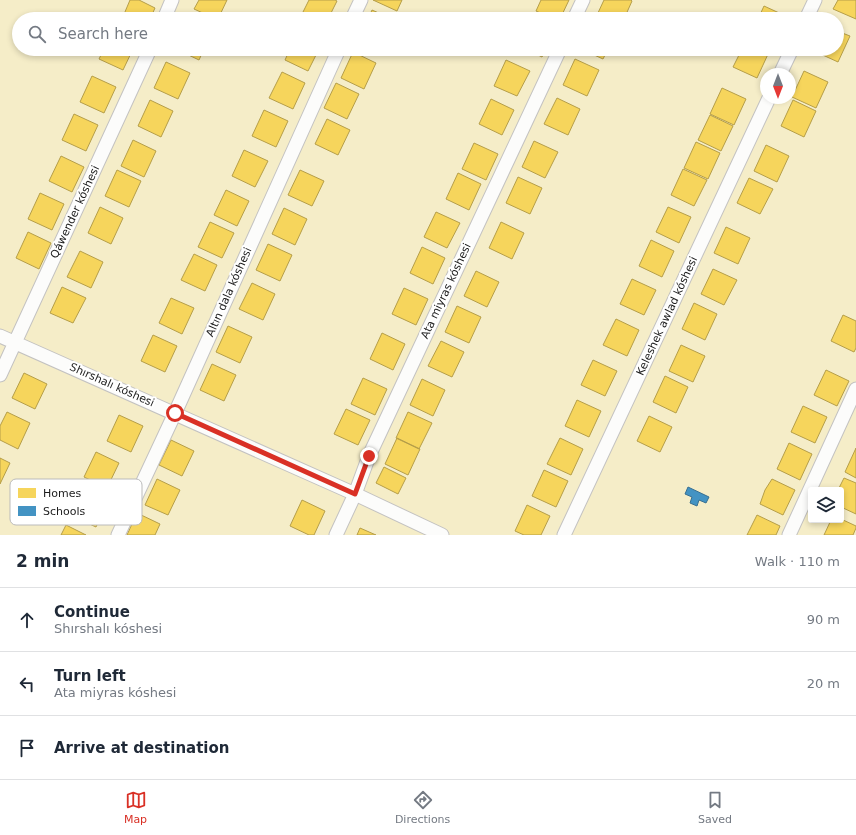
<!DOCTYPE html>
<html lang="en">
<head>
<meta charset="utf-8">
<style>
  :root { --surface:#fff; --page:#f6f6f7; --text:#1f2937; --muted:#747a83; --line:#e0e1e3; --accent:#d93025 }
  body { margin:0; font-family:"DejaVu Sans",sans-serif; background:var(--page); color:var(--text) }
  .controls { position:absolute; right:12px; bottom:12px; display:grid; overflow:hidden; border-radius:4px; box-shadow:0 2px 6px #0003 }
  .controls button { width:36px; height:36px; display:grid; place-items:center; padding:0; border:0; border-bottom:1px solid var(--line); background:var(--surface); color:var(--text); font:20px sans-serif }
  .compass { position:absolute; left:760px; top:68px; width:36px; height:36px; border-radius:50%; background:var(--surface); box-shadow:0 2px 6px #0003; rotate:180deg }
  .stop { position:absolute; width:12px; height:12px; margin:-9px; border:3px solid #d93025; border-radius:50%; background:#fff }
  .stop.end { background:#d93025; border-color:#fff; box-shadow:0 1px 4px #0008 }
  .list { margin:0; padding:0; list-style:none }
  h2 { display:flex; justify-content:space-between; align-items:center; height:52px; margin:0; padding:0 16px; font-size:17px }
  h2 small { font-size:13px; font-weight:400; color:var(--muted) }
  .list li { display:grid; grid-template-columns:26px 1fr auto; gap:12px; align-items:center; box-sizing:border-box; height:64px; padding:0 16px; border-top:1px solid var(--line) }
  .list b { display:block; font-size:15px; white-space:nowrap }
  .list p { margin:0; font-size:13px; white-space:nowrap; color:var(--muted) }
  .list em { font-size:13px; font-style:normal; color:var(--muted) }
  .icon { flex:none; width:22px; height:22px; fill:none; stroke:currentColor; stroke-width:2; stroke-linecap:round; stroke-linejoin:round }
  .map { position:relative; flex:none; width:856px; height:535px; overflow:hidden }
  .search { position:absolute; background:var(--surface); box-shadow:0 2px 6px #0003; left:12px; right:12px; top:12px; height:44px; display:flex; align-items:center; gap:10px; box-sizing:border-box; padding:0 14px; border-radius:22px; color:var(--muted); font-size:15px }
  .sheet { height:244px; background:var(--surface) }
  nav { display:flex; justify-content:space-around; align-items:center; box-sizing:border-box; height:56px; border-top:1px solid var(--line); background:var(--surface); font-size:11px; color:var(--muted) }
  nav a { display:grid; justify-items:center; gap:2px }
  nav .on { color:var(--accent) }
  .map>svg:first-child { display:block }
  .sand { fill:#f5edc8; fill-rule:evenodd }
  .homes { fill:#f6d55c; stroke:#b59e49 }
  .schools { fill:#4393c3; stroke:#376f91 }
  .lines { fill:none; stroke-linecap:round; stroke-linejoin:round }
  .minor-casing { stroke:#c3c2c1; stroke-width:15 }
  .minor { stroke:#fcfcfb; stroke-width:13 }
  .route { stroke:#d93025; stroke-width:5 }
  .labels { text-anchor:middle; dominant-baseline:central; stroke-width:4; stroke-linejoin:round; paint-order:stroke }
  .street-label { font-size:11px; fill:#1c1c1c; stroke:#fff }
  .key { fill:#fff; stroke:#bbb; stroke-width:1 }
  .key-label { font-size:11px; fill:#1c1c1c }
</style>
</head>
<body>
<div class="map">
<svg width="856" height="535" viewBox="0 0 856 535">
  <rect width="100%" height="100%" fill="#ebe9e5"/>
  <path class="sand" d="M0,0H856V535H0ZM19,19H837V49H19ZM766,74H790V98H766ZM811,490H841V520H811Z"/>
  <path class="homes" d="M130,0H139L155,8L150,19H122Z
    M199,0H227L218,19H216L194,9Z
    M309,0H335L337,1L328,19H308L301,16Z
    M373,0H402L397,11Z
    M541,0H569L560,19H553L536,11Z
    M604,0H631L632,1L624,19H604L597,15Z
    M838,0H856V19L833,9Z
    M764,6L788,17L787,19H758Z
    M372,10L392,19H368Z
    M837,31L850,36L838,62L814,51L815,49H837Z
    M104,49H133L123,70L99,59Z
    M176,49H204L199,60Z
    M290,49H319L308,71L285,60Z
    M526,49H546L542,57Z
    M581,49H608L603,59Z
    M742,49H762L769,52L757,78L733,67Z
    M353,52L376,63L364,89L341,78Z
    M575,59L599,70L587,96L563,85Z
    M506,60L530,71L517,96L494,86Z
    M166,62L190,73L178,99L154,88Z
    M804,71L828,82L816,108L792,97Z
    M282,72L305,83L293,109L269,98Z
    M92,76L116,87L104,113L80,102Z
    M336,83L359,94L347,119L324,108Z
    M722,88L746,99L734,125L710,114Z
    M557,98L580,109L568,135L544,124Z
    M491,99L514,110L502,135L479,124Z
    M150,100L173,111L161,137L138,126Z
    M793,100L816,111L804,137L781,126Z
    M264,110L288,121L276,147L252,136Z
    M74,114L98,125L86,151L62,140Z
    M710,115L733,126L721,151L698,140Z
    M327,119L350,130L338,155L315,144Z
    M133,140L156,151L144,177L121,166Z
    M534,141L558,152L545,178L522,167Z
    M696,142L720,153L708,179L684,168Z
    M474,143L498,154L486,180L462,169Z
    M766,145L789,156L777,182L754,171Z
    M244,150L268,161L255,187L232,176Z
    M61,156L84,167L72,192L49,181Z
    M683,169L707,180L694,206L671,195Z
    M117,170L141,181L129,207L105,196Z
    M300,170L324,181L312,206L288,195Z
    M458,173L481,184L469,210L446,199Z
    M518,177L542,188L530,214L506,203Z
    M749,178L773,189L760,214L737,203Z
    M226,190L249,201L237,226L214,215Z
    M40,193L64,204L52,230L28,219Z
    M100,207L123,218L111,244L88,233Z
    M668,207L691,217L679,243L656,232Z
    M284,208L307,219L295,245L272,234Z
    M436,212L460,223L447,248L424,237Z
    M210,222L234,233L222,258L198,247Z
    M501,222L524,233L512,259L489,248Z
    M726,227L750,238L738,264L714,253Z
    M28,232L51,243L39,269L16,258Z
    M651,240L674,251L662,277L639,266Z
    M268,244L292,255L280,281L256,270Z
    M422,247L445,258L433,284L410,273Z
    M80,251L103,262L91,288L67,277Z
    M194,254L217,265L205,291L181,280Z
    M713,269L737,280L724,305L701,294Z
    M476,271L499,282L487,307L464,296Z
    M632,279L656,290L644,315L620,304Z
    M252,283L275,294L263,320L239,309Z
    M62,287L86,298L73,323L50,313Z
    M404,288L428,299L416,325L392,314Z
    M171,298L194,308L182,334L159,323Z
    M694,303L717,314L705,340L682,329Z
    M457,306L481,317L469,343L445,332Z
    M843,315L856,321V348L854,352L831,341Z
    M616,319L639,330L627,356L603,345Z
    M228,326L252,337L240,363L216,352Z
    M382,333L405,344L393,370L370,359Z
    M153,335L177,346L165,372L141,361Z
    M441,341L464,352L452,377L428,366Z
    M681,345L705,356L693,382L669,371Z
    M593,360L617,371L605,396L581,385Z
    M212,364L236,375L224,401L200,390Z
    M826,370L849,381L837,406L814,395Z
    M24,373L47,384L35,409L12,398Z
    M665,376L688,387L676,413L653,402Z
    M363,378L387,389L375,415L351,404Z
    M422,379L445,390L433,416L410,405Z
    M577,400L601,411L589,437L565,426Z
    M803,406L827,417L815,443L791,432Z
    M346,409L370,420L358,445L334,434Z
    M7,412L30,423L18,449L0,440V426Z
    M408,412L432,423L419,449L396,438Z
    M119,415L143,426L131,452L107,441Z
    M649,416L672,427L660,452L637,441Z
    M397,438L420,449L408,475L385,464Z
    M560,438L583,449L571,475L547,464Z
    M171,440L194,451L182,476L159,465Z
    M789,443L812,454L800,480L777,469Z
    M856,448V478L845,472Z
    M96,452L119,463L107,488L84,477Z
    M0,458L10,463L0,484Z
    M384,467L406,478L398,494L376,483Z
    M544,470L568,481L556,507L532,496Z
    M844,478L856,483V514L841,507V490H838Z
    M157,479L180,490L168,515L145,505Z
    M772,479L795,490L783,515L760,504L765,490Z
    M84,490L108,501L96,527L72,516Z
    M302,500L325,511L314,535H309L290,526Z
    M527,505L550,516L541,535H524L515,531Z
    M137,513L160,524L155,535H127Z
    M757,515L780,526L776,535H747Z
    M841,519L856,526V528L853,535H824L831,520H841Z
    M66,525L86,535H61Z
    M360,528L376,535H357Z"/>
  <path class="schools" d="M688,487L709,497L706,503L699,500L697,506L690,503L692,497L685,494Z"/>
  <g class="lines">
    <defs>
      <path id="minor" d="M164,19L172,0
        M352,19L361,0
        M574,19L583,0
        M806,19L815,0
        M780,74L792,49
        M0,336L355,494L442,535
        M0,375L150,49
        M118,535L175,413L339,49
        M336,535L355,494L369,456L560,49
        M564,535L769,98
        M789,535L856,389"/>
    </defs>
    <use href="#minor" class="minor-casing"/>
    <use href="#minor" class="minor"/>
  </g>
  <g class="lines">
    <path class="route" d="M175,413L355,494L369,456"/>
  </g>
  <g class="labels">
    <g class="street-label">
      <text transform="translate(75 212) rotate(-65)">Qáwender kóshesi</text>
      <text transform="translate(446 291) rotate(-65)">Ata miyras kóshesi</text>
      <text transform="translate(229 292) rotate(-66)">Altın dala kóshesi</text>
      <text transform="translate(667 316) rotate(-65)">Keleshek awlad kóshesi</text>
      <text transform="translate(112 385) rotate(24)">Shırshalı kóshesi</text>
    </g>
  </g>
  <rect x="10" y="479" width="132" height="46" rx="6" class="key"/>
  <rect x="18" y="488" width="18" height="10" fill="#f6d55c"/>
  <rect x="18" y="506" width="18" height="10" fill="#4393c3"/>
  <g class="key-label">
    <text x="43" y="497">Homes</text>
    <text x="43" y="515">Schools</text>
  </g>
</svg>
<div class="controls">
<button><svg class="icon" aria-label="layers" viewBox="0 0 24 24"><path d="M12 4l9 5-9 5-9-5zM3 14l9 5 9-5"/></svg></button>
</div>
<svg class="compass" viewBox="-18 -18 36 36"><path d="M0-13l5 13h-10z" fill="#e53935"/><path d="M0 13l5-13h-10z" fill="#747a83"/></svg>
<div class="stop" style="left:175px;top:413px"></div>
<div class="stop end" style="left:369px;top:456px"></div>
<div class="search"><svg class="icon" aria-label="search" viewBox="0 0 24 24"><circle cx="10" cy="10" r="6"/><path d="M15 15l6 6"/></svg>Search here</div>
</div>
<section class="sheet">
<h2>2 min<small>Walk · 110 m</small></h2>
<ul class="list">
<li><svg class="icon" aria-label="ahead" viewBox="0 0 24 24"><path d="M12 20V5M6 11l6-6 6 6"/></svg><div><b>Continue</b><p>Shırshalı kóshesi</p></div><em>90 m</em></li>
<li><svg class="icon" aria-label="left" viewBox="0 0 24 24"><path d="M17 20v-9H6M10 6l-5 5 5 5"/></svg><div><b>Turn left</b><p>Ata miyras kóshesi</p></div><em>20 m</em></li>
<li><svg class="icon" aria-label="arrive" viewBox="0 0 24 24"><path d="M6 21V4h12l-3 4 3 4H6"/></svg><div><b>Arrive at destination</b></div></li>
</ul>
</section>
<nav>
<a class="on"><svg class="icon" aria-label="map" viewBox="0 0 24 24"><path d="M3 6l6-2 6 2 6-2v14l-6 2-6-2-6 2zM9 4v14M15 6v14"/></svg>Map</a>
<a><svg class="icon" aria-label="directions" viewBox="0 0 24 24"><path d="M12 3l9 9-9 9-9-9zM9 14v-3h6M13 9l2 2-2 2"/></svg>Directions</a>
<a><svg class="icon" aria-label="saved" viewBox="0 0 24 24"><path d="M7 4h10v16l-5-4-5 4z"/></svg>Saved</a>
</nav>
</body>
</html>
